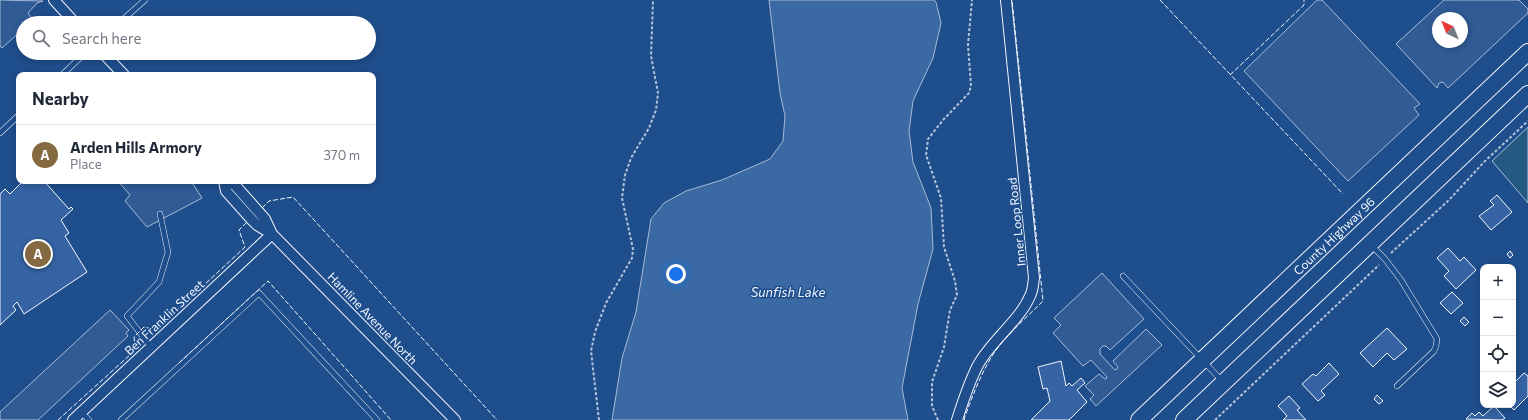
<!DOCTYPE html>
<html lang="en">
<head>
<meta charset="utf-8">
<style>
  :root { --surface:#fff; --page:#f6f6f7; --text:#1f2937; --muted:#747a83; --line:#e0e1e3; --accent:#846941 }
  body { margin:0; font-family:Commissioner,sans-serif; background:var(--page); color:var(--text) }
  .controls { position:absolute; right:12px; bottom:12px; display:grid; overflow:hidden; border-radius:8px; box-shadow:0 2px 6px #0003 }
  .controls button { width:36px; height:36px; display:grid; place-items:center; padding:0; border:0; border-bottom:1px solid var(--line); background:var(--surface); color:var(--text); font:20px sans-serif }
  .compass { position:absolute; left:1432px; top:12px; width:36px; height:36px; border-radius:50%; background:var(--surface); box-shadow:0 2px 6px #0003; rotate:317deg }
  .you { position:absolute; left:676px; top:274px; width:14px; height:14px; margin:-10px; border:3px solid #fff; border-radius:50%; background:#1a73e8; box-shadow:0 0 0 6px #1a73e833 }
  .badge { display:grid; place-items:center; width:26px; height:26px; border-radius:50%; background:var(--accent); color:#fff; font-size:13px; font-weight:700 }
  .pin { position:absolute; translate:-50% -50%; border:2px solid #fff; box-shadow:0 1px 4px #0006 }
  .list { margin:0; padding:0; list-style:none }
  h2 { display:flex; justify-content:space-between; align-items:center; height:52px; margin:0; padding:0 16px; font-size:17px }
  h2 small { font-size:13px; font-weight:400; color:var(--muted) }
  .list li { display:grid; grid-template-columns:26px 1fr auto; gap:12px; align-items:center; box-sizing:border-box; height:60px; padding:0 16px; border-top:1px solid var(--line) }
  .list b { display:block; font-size:15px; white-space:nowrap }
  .list p { margin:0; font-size:13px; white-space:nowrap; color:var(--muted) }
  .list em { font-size:13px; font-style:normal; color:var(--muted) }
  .icon { flex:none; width:22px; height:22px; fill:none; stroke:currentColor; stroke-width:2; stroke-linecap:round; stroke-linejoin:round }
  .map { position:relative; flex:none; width:1528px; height:420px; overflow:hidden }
  .search { position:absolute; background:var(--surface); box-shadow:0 2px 6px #0003; left:16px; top:16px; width:360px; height:44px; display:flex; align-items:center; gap:10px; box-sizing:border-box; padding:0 14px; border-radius:22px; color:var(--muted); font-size:15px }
  .panel { position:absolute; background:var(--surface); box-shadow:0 2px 6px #0003; left:16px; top:72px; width:360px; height:112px; border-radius:8px }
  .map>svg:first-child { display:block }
  .green { fill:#245a82; stroke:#a8bbd7 }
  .parking { fill:#305b95; stroke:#a8bbd7; fill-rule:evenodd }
  .water { fill:#3b69a3; stroke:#a8bbd7 }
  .building { fill:#3563a3; stroke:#f2f6ff }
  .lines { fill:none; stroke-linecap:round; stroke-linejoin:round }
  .lane-casing { stroke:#f2f6ff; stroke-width:6 }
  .street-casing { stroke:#f2f6ff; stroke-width:12 }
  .primary-casing { stroke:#f2f6ff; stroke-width:18 }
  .path { stroke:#b3c4dc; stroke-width:2; stroke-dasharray:3 2; stroke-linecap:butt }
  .lane { stroke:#1f4e8c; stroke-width:5 }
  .street { stroke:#1f4e8c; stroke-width:10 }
  .primary { stroke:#1f4e8c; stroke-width:16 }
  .fence { stroke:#f2f6ff; stroke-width:1; stroke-dasharray:5 2; stroke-linecap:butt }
  .labels { text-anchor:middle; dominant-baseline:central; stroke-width:3; stroke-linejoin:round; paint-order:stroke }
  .street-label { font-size:12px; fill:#f2f6ff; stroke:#1f4e8c }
  .water-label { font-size:13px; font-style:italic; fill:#f2f6ff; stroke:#1f4e8c }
</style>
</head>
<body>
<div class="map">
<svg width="1528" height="420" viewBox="0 0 1528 420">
  <rect width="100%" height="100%" fill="#1f4e8c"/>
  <path class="green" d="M1528,127V203L1492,161Z"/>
  <path class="parking" d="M0,0L43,1L37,3L28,13L33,20L29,23H23V29L2,48L0,46Z
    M1317,0H1322L1420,104L1414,108L1419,115L1348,181L1244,71Z
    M1444,0H1519L1528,9V13L1448,88L1443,82L1439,83L1437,88L1396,44ZM1438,18H1462V42H1438Z
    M118,181H191L202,198L147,227L125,201L130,195Z
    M1102,273L1144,319L1110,350L1106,346H1103L1100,349V354L1115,370L1117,369L1118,367L1113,361L1146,329L1162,345L1096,406L1090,399L1094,395L1085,386L1099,374L1105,379H1106L1107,377L1091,360L1083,366L1053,333L1061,325L1054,318Z
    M110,310L129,330L126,333L128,336L38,420H0V412Z"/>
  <path class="water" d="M769,0H934L936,2L941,23L933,58L913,101L909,131L913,162L931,208L933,249L918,304L902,388L908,420H612L622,358L636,312L651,219L664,203L686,191L722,180L770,159L783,141L785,116L780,93Z"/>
  <path class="building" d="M23,181H44L69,209L71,207L73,209L61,220L69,233L65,236L87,272L24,314L17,302L13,306L16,310L0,325V194L5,189L10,194Z
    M1497,195L1512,212L1491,230L1479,216L1494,205L1490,201Z
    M1448,248L1460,261L1464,257L1476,270L1456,289L1444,276L1449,271L1437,258Z
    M1510,251L1513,255L1510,258L1507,254Z
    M1452,292L1463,303L1451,314L1440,303Z
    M1464,317L1469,322L1465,326L1460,321Z
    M1387,328L1407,349L1394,360L1387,353L1373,367L1360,353Z
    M1061,361L1066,386L1069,383L1072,386L1081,378L1085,383L1077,390L1087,402L1069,420H1031L1050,401L1047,388L1043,389L1038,367Z
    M1329,363L1339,374L1321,391L1325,395L1318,401L1302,384L1313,374L1316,376Z
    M1524,373L1528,376V396L1514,410L1509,405H1513V381L1515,382Z
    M1377,395L1383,401L1379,404L1374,399Z
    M1289,396L1300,408L1297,410L1306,420H1283L1287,416L1278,406Z
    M1494,406L1505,418L1502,420L1466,419L1472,413L1475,416L1479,412L1483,416Z"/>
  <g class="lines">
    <defs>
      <path id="lane" d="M119,23L145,0
        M62,75L85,53
        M0,133L19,115
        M1371,245L1385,259L1401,280L1437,339L1436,346L1434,351L1397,386
        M1123,276L1223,382
        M151,347L127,316L159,282L168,252L160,214
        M81,412L89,420
        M121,420L259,293L377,420"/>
      <path id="street" d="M54,0L75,23
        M103,53L124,75
        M224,182L234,184L265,219L272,234L455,420
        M73,420L272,234L257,225L251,219L226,191L224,181
        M957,420C963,401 969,382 978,365C991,341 1020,320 1030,296C1033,291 1033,284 1034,278L1006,0"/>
      <g id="primary">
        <path id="s1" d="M1139,420L1528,52"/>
        <path d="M1184,420L1528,94"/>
      </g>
    </defs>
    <use href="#lane" class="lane-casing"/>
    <use href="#street" class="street-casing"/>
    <use href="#primary" class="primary-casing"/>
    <path class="path" d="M1391,253L1449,200L1484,162L1528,121
      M599,420L591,351L595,332L606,303L632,258L633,249L622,198L625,175L631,158L649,128L656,110L658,93L651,56L653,0
      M938,420L932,406V382L944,347L950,310L957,295L955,281L944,247L941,198L926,155L928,139L943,120L969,93L971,86L968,45L972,0
      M1215,420L1379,265"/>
    <use href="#lane" class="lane"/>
    <use href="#street" class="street"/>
    <use href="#primary" class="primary"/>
    <path class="fence" d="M1160,0L1343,194
      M1230,75L1304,5V0
      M262,208L269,201L293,197L497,420
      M179,363L268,281L391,420
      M58,420L131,354L135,345L134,337L144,327L152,329L161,325L245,247L239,230L248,221
      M965,420L964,419C972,397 980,376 992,356C1005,336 1026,318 1043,301L1012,0"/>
  </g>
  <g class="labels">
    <g class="street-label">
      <text transform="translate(1016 222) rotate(-96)">Inner Loop Road</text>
      <text stroke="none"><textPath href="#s1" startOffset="268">County Highway 96</textPath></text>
      <text transform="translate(164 317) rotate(-43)">Ben Franklin Street</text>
      <text transform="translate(373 318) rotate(46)">Hamline Avenue North</text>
    </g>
    <g class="water-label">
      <text x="788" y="292">Sunfish Lake</text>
    </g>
  </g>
</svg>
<div class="controls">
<button>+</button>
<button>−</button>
<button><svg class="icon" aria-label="locate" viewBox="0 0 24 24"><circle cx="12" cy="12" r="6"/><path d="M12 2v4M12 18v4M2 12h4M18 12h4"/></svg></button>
<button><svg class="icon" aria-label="layers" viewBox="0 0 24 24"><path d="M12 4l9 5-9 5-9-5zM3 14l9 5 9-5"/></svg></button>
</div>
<svg class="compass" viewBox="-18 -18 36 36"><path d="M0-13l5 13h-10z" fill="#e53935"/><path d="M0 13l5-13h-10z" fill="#747a83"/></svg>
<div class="you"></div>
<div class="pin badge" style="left:38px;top:254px">A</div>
<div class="search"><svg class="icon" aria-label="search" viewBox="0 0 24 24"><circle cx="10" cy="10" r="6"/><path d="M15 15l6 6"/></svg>Search here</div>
<section class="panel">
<h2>Nearby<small></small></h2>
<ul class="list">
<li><span class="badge">A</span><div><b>Arden Hills Armory</b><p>Place</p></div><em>370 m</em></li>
</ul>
</section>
</div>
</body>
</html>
